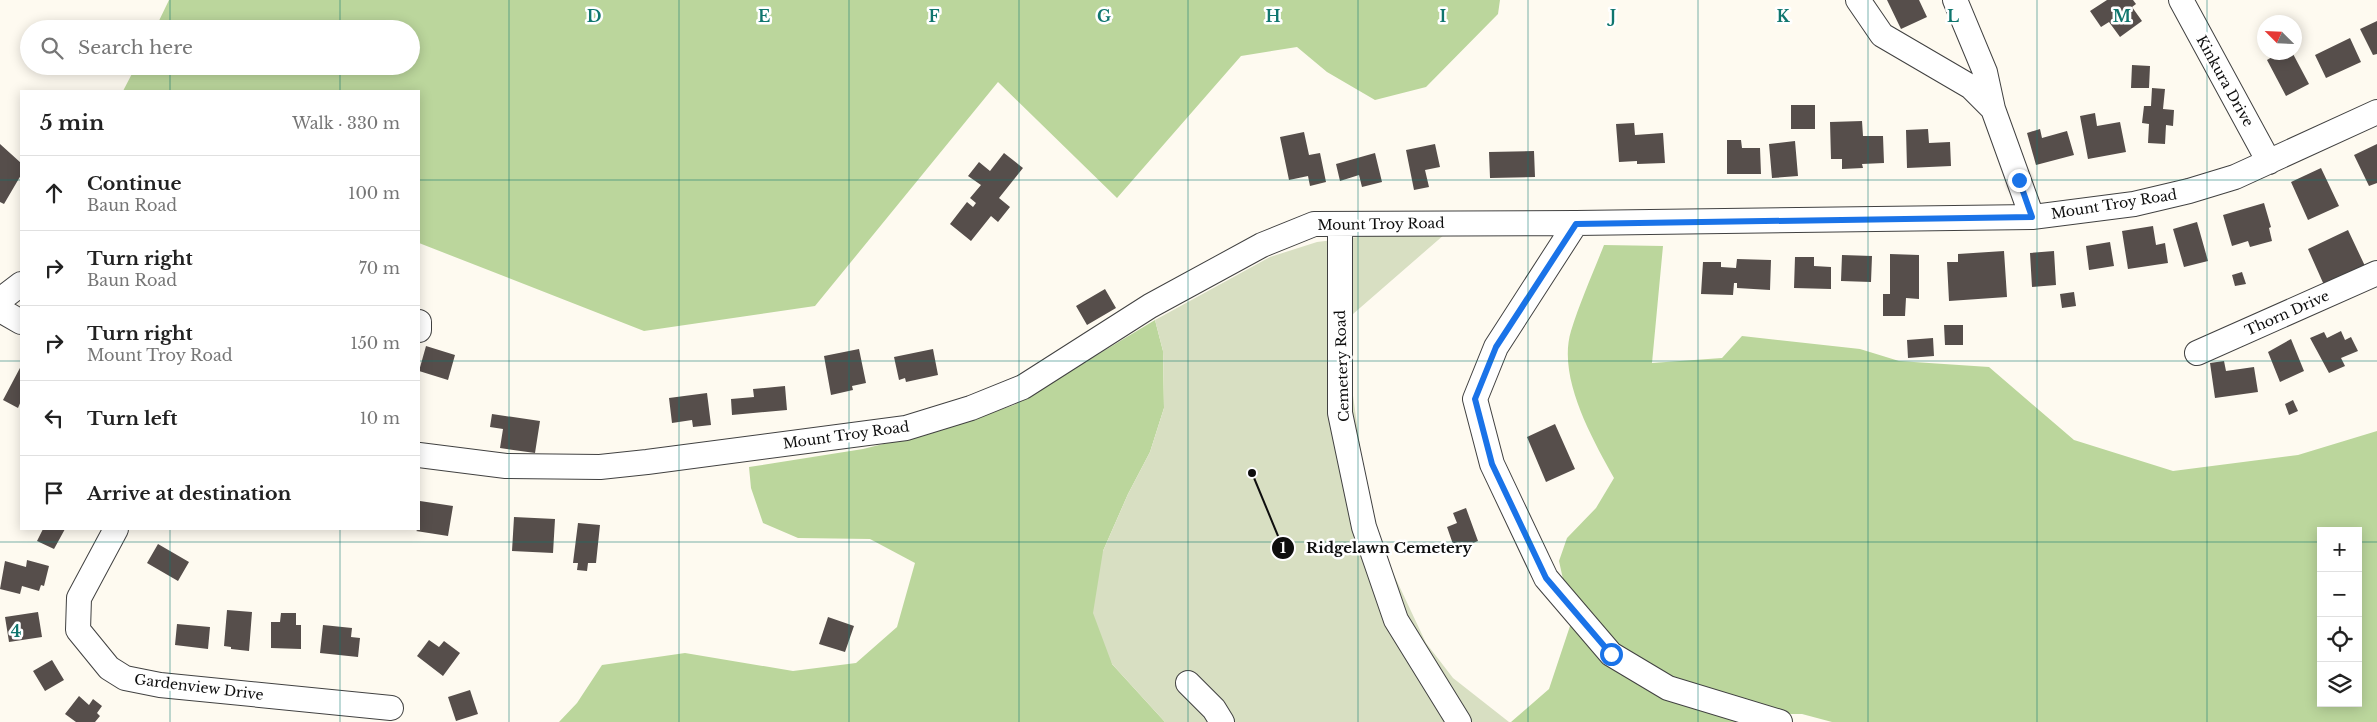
<!DOCTYPE html>
<html lang="en">
<head>
<meta charset="utf-8">
<style>
  :root { --surface:#fff; --page:#f2f2f2; --text:#222; --muted:#767676; --line:#e0e0e0 }
  body { margin:0; font-family:"Libre Baskerville",serif; background:var(--page); color:var(--text) }
  .controls { position:absolute; right:15px; bottom:15px; display:grid; overflow:hidden; border-radius:0px; box-shadow:0 2px 12px #0003 }
  .controls button { width:45px; height:45px; display:grid; place-items:center; padding:0; border:0; border-bottom:1px solid var(--line); background:var(--surface); color:var(--text); font:25px sans-serif }
  .compass { position:absolute; left:2257px; top:15px; width:45px; height:45px; border-radius:50%; background:var(--surface); box-shadow:0 2px 12px #0003; rotate:294deg }
  .stop { position:absolute; width:15px; height:15px; margin:-11px; border:4px solid #1a73e8; border-radius:50%; background:#fff }
  .stop.end { background:#1a73e8; border-color:#fff; box-shadow:0 1px 5px #0008 }
  .list { margin:0; padding:0; list-style:none }
  h2 { display:flex; justify-content:space-between; align-items:center; height:65px; margin:0; padding:0 20px; font-size:21px }
  h2 small { font-size:16px; font-weight:400; color:var(--muted) }
  .list li { display:grid; grid-template-columns:32px 1fr auto; gap:15px; align-items:center; box-sizing:border-box; height:75px; padding:0 20px; border-top:1px solid var(--line) }
  .list b { display:block; font-size:19px; white-space:nowrap }
  .list p { margin:0; font-size:16px; white-space:nowrap; color:var(--muted) }
  .list em { font-size:16px; font-style:normal; color:var(--muted) }
  .icon { flex:none; width:28px; height:28px; fill:none; stroke:currentColor; stroke-width:2; stroke-linecap:round; stroke-linejoin:round }
  .map { position:relative; flex:none; width:2377px; height:722px; overflow:hidden }
  .search { position:absolute; background:var(--surface); box-shadow:0 2px 12px #0003; left:20px; top:20px; width:400px; height:55px; display:flex; align-items:center; gap:12px; box-sizing:border-box; padding:0 18px; border-radius:28px; color:var(--muted); font-size:19px }
  .panel { position:absolute; background:var(--surface); box-shadow:0 2px 12px #0003; left:20px; top:90px; width:400px; height:440px; border-radius:0px }
  .map>svg:first-child { display:block }
  .forest { fill:#bbd69c; fill-rule:evenodd }
  .cemetery { fill:#d8dfc2 }
  .building { fill:#564e4b }
  .lines { fill:none; stroke-linecap:round; stroke-linejoin:round }
  .minor-casing { stroke:#414141; stroke-width:26 }
  .minor { stroke:#fff; stroke-width:24 }
  .route { stroke:#1a73e8; stroke-width:6 }
  .grid { fill:none; stroke:#0f766e; stroke-width:1; stroke-opacity:0.55 }
  .labels { text-anchor:middle; dominant-baseline:central; stroke-width:5; stroke-linejoin:round; paint-order:stroke }
  .street-label { font-size:14px; fill:#0e0e0e; stroke:#fff }
  .grid-label { font-size:16px; text-anchor:middle; font-weight:bold; fill:#0f766e; stroke:#fff; stroke-width:5; stroke-linejoin:round; paint-order:stroke }
  .leader { fill:none; stroke:#0e0e0e; stroke-width:2 }
  .callout-dot { fill:#0e0e0e; stroke:#fff; stroke-width:2 }
  .mark-label { font-size:15px; text-anchor:middle; font-weight:bold; fill:#fff }
  .callout-label { font-size:15px; text-anchor:middle; font-weight:bold; fill:#0e0e0e; stroke:#fff; stroke-width:5; stroke-linejoin:round; paint-order:stroke }
</style>
</head>
<body>
<div class="map">
<svg width="2377" height="722" viewBox="0 0 2377 722">
  <rect width="100%" height="100%" fill="#fefaf0"/>
  <path class="forest" d="M169,0H1500L1498,14L1426,87L1375,100L1327,72L1297,47L1241,56L1117,198L998,82L815,306L644,331L419,243V91H123L136,66H411V29H155Z
    M1604,245L1663,246L1652,363L1722,358L1742,336L1860,349L1899,361L1989,367L2074,440L2173,471L2298,455L2377,431V722H1832L1802,714H1774L1769,722H1511L1549,689L1572,620L1559,561L1567,538L1596,508L1614,478C1592,438 1557,377 1571,331C1580,302 1593,273 1604,245ZM2321,531H2358V703H2321Z
    M1155,320L1163,351L1164,408L1150,452L1128,494L1103,551L1112,664L1165,722H559L577,703L602,665L685,653L793,671L856,663L897,627L915,563L870,539L798,538L763,523L751,488L749,467L863,449L940,430L1014,405Z"/>
  <path class="cemetery" d="M1383,234H1445L1353,314L1351,381L1371,526L1426,643L1453,678L1509,722H1165L1112,664L1093,613L1103,551L1128,494L1150,452L1164,408L1163,351L1155,320L1270,257L1317,242Z"/>
  <path class="building" d="M1887,0H1919L1927,17L1901,29Z
    M2107,0H2133L2136,4L2132,7L2142,21L2120,37L2109,22L2101,27L2090,11Z
    M2377,21V54L2373,55L2360,29Z
    M2350,38L2361,62L2326,78L2315,55Z
    M2280,52H2292L2309,84L2286,96L2267,60Z
    M2132,65L2150,66L2149,88H2131Z
    M2152,88L2165,89L2163,109L2174,110L2173,126L2166,125L2165,144L2148,143L2149,124L2142,123L2144,106H2151Z
    M1791,105H1815V129H1791Z
    M2095,113L2097,126L2120,122L2126,152L2088,159L2080,116Z
    M1862,121L1863,136H1883L1884,163L1862,164L1863,168L1842,169V159H1831L1830,122Z
    M1634,123L1635,135L1663,133L1665,163L1637,164V161L1619,162L1616,124Z
    M1928,129L1929,143L1950,142L1951,166L1907,168L1906,130Z
    M2040,129L2042,138L2067,131L2074,155L2036,165L2027,133Z
    M1304,132L1309,155L1320,153L1326,182L1310,186L1308,176L1289,180L1280,137Z
    M1727,140H1741L1742,148H1760L1761,174H1727Z
    M1795,141L1798,176L1772,178L1769,144Z
    M0,144L21,163V175L4,204L0,202Z
    M1435,144L1440,167L1425,170L1429,187L1414,190L1406,150Z
    M2377,144V183L2369,186L2354,155Z
    M1534,151L1535,177L1490,178L1489,152Z
    M1004,153L1023,168L999,198L1010,207L998,222L991,216L971,241L950,224L967,202L973,207L976,203L970,198L981,185L968,176L979,162L990,171Z
    M1375,153L1382,182L1362,187L1359,175L1340,181L1336,164Z
    M2321,168L2339,206L2308,220L2291,182Z
    M2264,203L2271,227L2269,228L2272,241L2250,247L2248,241L2232,246L2223,215Z
    M2197,222L2208,261L2184,267L2173,229Z
    M2153,226L2156,245L2165,243L2168,263L2128,269L2122,231Z
    M2348,230L2365,266L2324,285L2308,249Z
    M2110,242L2114,266L2089,270L2086,246Z
    M2004,251L2007,297L1949,301L1947,262H1958V254Z
    M2054,251L2056,285L2032,287L2030,253Z
    M1890,254L1919,255V299L1906,298L1905,316H1883V294H1890Z
    M1842,255L1872,256L1871,282L1841,281Z
    M1795,257H1814V266L1831,267V289L1794,288Z
    M1737,259L1771,260L1770,290L1737,288V283H1734L1733,295L1701,294L1703,262H1721V267L1736,268Z
    M2242,272L2246,284L2235,286L2232,275Z
    M1105,289L1116,308L1087,325L1076,306Z
    M2074,292L2076,306L2062,308L2060,294Z
    M1944,325H1963V345H1945Z
    M2341,331L2345,340L2351,337L2358,351L2341,358L2345,366L2329,373L2310,338L2324,332L2327,338Z
    M1933,338L1934,356L1908,358L1907,340Z
    M2291,339L2304,371L2280,382L2268,352Z
    M426,346L455,355L448,380L419,371Z
    M859,349L866,383L852,386L853,390L831,395L824,356Z
    M933,349L938,375L906,382L905,378L899,380L894,357Z
    M2224,361L2226,371L2254,367L2258,392L2215,398L2210,363Z
    M21,366V401L18,408L3,400Z
    M785,386L787,410L732,415L731,399L754,397L753,389Z
    M707,393L711,425L693,427L692,420L672,423L669,398Z
    M2293,400L2298,411L2289,415L2285,404Z
    M492,414L540,421L535,453L500,448L503,429L490,427Z
    M1555,424L1575,469L1546,482L1527,437Z
    M420,501L453,506L448,536L416,531L419,529Z
    M1466,508L1478,541L1455,550L1447,527L1457,523L1453,513Z
    M514,517L555,519L553,553L512,551Z
    M578,523L600,525L596,563H588L587,571L577,570L578,563H573Z
    M43,529H65L54,549L37,541Z
    M158,544L189,562L178,581L147,563Z
    M27,560L49,566L44,586L41,585L39,591L22,586L20,594L0,589L5,561L26,567Z
    M227,610L252,612L249,651L231,649V647L224,646Z
    M38,612L42,637L9,642L5,617Z
    M281,613H296V625H301V649L271,648V622H280Z
    M828,617L854,626L845,652L819,644Z
    M177,624L210,627L208,649L175,645Z
    M323,625L352,628L351,637L360,638L358,657L320,653Z
    M429,640L439,647L444,641L460,653L443,676L417,656Z
    M52,660L64,680L45,691L33,671Z
    M470,690L478,714L456,721L448,697Z
    M79,696L89,705L93,699L102,706L97,713L100,716L95,722H76L65,714Z"/>
  <g class="lines">
    <defs>
      <path id="minor" d="M1858,0L1882,35L1971,87L1993,109L2032,217
        M1955,0L1985,72L1993,109
        M2181,0L2269,162
        M1576,223L1496,347L1475,399L1492,464L1546,578L1611,654L1668,688L1780,722
        M1340,224V413L1364,527L1396,620L1459,722
        M0,300L21,284
        M0,310L21,322
        M419,322V330
        M2197,353L2377,273
        M419,455L506,466L600,467L647,462L906,428L971,408L1023,387L1150,306L1262,245L1314,224L1576,223L2032,217L2134,204L2189,191L2235,177L2377,112
        M116,529L79,598L78,630L109,668L125,678L160,685L391,708
        M1188,683L1214,709L1222,722"/>
    </defs>
    <use href="#minor" class="minor-casing"/>
    <use href="#minor" class="minor"/>
  </g>
  <g class="lines">
    <path class="route" d="M1611,654L1546,578L1492,464L1475,399L1496,347L1576,224L2032,217L2019,180"/>
  </g>
  <path class="grid" d="M170,0V29M340,0V29M509,0V722M679,0V722M849,0V722M1019,0V722M1188,0V722M1358,0V722M1528,0V722M1698,0V722M1868,0V722M2037,0V722M2207,0V722M170,66V91M340,66V91M0,180H21M419,180H2377M0,361H21M419,361H2377M170,529V722M340,529V722M0,542H2321M2358,542H2377"/>
  <g class="labels">
    <g class="street-label">
      <text transform="translate(2225 81) rotate(61)">Kinkura Drive</text>
      <text transform="translate(2114 204) rotate(-9)">Mount Troy Road</text>
      <text transform="translate(1381 224) rotate(-1)">Mount Troy Road</text>
      <text transform="translate(2287 313) rotate(-24)">Thorn Drive</text>
      <text transform="translate(1342 366) rotate(-92)">Cemetery Road</text>
      <text transform="translate(846 435) rotate(-8)">Mount Troy Road</text>
      <text transform="translate(199 687) rotate(7)">Gardenview Drive</text>
    </g>
  </g>
  <g class="grid-label">
    <text x="594" y="22">D</text>
    <text x="764" y="22">E</text>
    <text x="934" y="22">F</text>
    <text x="1104" y="22">G</text>
    <text x="1273" y="22">H</text>
    <text x="1443" y="22">I</text>
    <text x="1613" y="22">J</text>
    <text x="1783" y="22">K</text>
    <text x="1953" y="22">L</text>
    <text x="2122" y="22">M</text>
    <text x="16" y="637">4</text>
  </g>
  <path class="leader" d="M1252 473L1283 548"/>
  <g class="callout-dot">
    <circle cx="1252" cy="473" r="5"/>
    <circle cx="1283" cy="548" r="12"/>
  </g>
  <g class="mark-label">
    <text x="1283" y="553">1</text>
  </g>
  <g class="callout-label">
    <text x="1389" y="553">Ridgelawn Cemetery</text>
  </g>
</svg>
<div class="controls">
<button>+</button>
<button>−</button>
<button><svg class="icon" aria-label="locate" viewBox="0 0 24 24"><circle cx="12" cy="12" r="6"/><path d="M12 2v4M12 18v4M2 12h4M18 12h4"/></svg></button>
<button><svg class="icon" aria-label="layers" viewBox="0 0 24 24"><path d="M12 4l9 5-9 5-9-5zM3 14l9 5 9-5"/></svg></button>
</div>
<svg class="compass" viewBox="-18 -18 36 36"><path d="M0-13l5 13h-10z" fill="#e53935"/><path d="M0 13l5-13h-10z" fill="#767676"/></svg>
<div class="stop" style="left:1611px;top:654px"></div>
<div class="stop end" style="left:2019px;top:180px"></div>
<div class="search"><svg class="icon" aria-label="search" viewBox="0 0 24 24"><circle cx="10" cy="10" r="6"/><path d="M15 15l6 6"/></svg>Search here</div>
<section class="panel">
<h2>5 min<small>Walk · 330 m</small></h2>
<ul class="list">
<li><svg class="icon" aria-label="ahead" viewBox="0 0 24 24"><path d="M12 20V5M6 11l6-6 6 6"/></svg><div><b>Continue</b><p>Baun Road</p></div><em>100 m</em></li>
<li><svg class="icon" aria-label="right" viewBox="0 0 24 24"><path d="M7 20v-9h11M14 6l5 5-5 5"/></svg><div><b>Turn right</b><p>Baun Road</p></div><em>70 m</em></li>
<li><svg class="icon" aria-label="right" viewBox="0 0 24 24"><path d="M7 20v-9h11M14 6l5 5-5 5"/></svg><div><b>Turn right</b><p>Mount Troy Road</p></div><em>150 m</em></li>
<li><svg class="icon" aria-label="left" viewBox="0 0 24 24"><path d="M17 20v-9H6M10 6l-5 5 5 5"/></svg><div><b>Turn left</b></div><em>10 m</em></li>
<li><svg class="icon" aria-label="arrive" viewBox="0 0 24 24"><path d="M6 21V4h12l-3 4 3 4H6"/></svg><div><b>Arrive at destination</b></div></li>
</ul>
</section>
</div>
</body>
</html>
